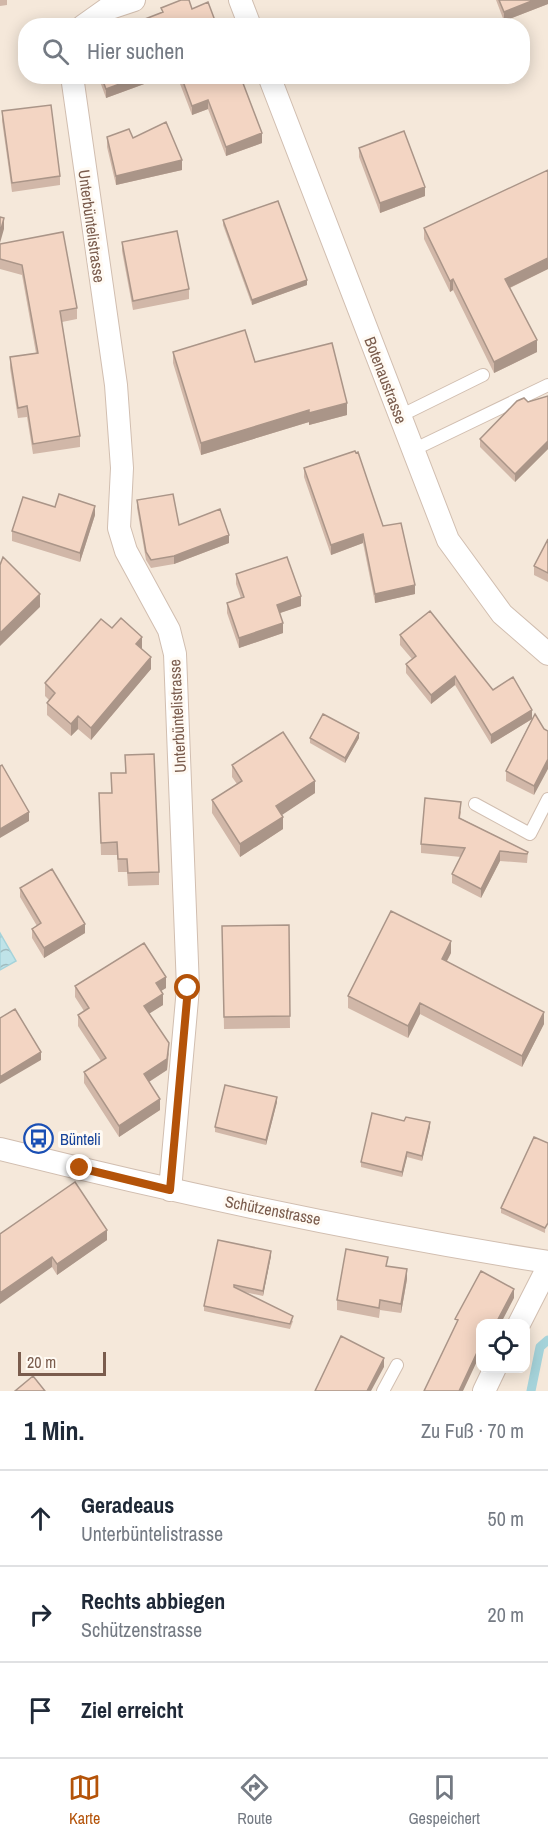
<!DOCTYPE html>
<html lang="de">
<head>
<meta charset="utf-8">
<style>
  :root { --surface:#fff; --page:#f6f6f7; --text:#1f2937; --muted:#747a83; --line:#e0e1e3; --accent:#b45309 }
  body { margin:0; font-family:"Archivo Narrow",sans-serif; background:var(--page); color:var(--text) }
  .controls { position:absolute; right:18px; bottom:18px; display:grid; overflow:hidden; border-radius:12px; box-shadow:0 3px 15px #0003 }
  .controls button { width:54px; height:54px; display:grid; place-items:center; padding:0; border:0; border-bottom:2px solid var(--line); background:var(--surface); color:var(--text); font:30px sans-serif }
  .scale { position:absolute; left:18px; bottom:15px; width:88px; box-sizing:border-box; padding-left:6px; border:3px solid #7a5c4d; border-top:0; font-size:16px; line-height:21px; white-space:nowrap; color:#7a5c4d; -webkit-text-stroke:4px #fffaf3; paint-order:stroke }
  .stop { position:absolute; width:18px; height:18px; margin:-14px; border:4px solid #b45309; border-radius:50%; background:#fff }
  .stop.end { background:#b45309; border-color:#fff; box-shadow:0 2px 6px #0008 }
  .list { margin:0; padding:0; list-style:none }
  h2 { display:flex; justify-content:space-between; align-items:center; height:78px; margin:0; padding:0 24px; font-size:26px }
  h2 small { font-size:20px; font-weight:400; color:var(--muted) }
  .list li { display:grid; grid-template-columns:39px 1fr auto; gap:18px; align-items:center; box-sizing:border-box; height:96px; padding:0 24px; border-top:2px solid var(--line) }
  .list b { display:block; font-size:22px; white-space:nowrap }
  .list p { margin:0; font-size:20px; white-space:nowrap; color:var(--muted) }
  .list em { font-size:20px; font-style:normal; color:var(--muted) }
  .icon { flex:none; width:33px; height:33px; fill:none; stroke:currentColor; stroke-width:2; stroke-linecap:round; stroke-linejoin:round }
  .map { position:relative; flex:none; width:548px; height:1391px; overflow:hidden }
  .search { position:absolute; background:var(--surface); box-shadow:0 3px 15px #0003; left:18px; right:18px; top:18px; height:66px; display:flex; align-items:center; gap:15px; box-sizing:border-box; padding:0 21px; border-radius:24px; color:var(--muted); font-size:22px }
  .sheet { height:366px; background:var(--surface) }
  nav { display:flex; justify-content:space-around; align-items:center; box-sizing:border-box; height:84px; border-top:2px solid var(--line); background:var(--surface); font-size:16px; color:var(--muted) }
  nav a { display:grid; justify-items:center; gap:3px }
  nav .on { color:var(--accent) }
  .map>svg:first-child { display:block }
  .residential { fill:#f5e8da; fill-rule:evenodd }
  .water { fill:url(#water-waves); stroke:#a5d3da; stroke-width:1.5 }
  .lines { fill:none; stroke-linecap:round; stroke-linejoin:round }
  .stream { stroke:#a5d3da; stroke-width:9 }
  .lane-casing { stroke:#d1beb0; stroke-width:14 }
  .street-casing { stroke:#d1beb0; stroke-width:24 }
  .lane { stroke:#fff; stroke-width:12 }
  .street { stroke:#fff; stroke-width:22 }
  .wall { fill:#d1b7a8 }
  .shaded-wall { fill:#aa9588 }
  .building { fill:#f3d5c3; stroke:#aa9588; stroke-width:1.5 }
  .route { stroke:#b45309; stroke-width:8 }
  .labels { text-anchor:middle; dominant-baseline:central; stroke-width:6; stroke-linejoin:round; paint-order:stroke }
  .street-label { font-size:16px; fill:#7a5c4d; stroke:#fffaf3 }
  .transit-label { font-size:16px; fill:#164399; stroke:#fffaf3; text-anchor:start }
</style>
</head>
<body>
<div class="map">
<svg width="548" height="1391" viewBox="0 0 548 1391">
  <defs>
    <pattern id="water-waves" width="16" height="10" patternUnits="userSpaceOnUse" patternTransform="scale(1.5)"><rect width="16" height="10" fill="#bfe3e8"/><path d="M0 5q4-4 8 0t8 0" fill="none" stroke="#a0bbbe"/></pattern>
  </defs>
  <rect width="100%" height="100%" fill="#fdf6ec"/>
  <path class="residential" d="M0,0H548V1391H0ZM26,26H522V76H26ZM480,1324H526V1368H480Z"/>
  <path class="water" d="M0,933L16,961L0,970Z"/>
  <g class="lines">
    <path class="stream" d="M531,1391L540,1347L548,1340"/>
    <defs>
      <path id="lane" d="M400,416L483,375
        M413,450L548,385
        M475,804L530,834L548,799
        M383,1391L397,1365"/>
      <path id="street" d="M240,0L250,26
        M83,26L107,9L134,0
        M72,76L116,385L122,468L119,528L126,551L169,630L175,654L188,988L170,1190
        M269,76L448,540L502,614L548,654
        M0,1149C181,1194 364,1233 548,1262
        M519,1324L548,1267
        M484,1391L495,1368"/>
    </defs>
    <use href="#lane" class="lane-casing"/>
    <use href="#street" class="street-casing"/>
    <use href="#lane" class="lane"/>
    <use href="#street" class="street"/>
  </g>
  <path class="wall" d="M0,0H7V5L0,6Z
    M496,0H548V4L504,21Z
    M98,76H166L106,98Z
    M177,76H237L262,143L226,156L208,109L192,115Z
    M2,111L60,176V185L12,192L2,121Z
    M107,137L133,138L182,170L116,185L107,147Z
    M359,148L425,196L380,213L359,157Z
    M223,220L307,285L252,305L223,225Z
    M424,228L548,269L510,288L537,352L494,373L453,290L450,292L424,239Z
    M122,242L189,289V299L133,310L122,251Z
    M0,244L77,308V319L62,322L80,436V447L33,454L27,417L18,418L10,368V357L36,353L22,275L0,269Z
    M173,352L255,362L347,415L309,425V422L201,455L173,363Z
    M548,396V449L515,482L480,447V439L528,402Z
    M304,468L383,526L415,594L375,603L363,543L331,555L304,477Z
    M137,500L179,525L229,543L174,564L151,568L146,560L137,508Z
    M55,507L95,515L80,562L12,541V531Z
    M548,539V582L534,575V566Z
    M236,574L301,606L280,613L283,633L239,648L227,613V603L241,598L236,584Z
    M112,628L142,649L151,669L91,740L78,729L71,736L47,715V703L49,700L45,696V683Z
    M400,635L493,690L532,719L535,714L534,795L506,781V771L532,719L491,744L455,685L431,704L406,673V664L412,659L400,645Z
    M310,738H359L345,763L310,743Z
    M125,755L159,872V885L128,886L127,872H118L117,855H101L99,793H112L111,773H125Z
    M232,765L315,793L281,815L283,829L240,857L212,813V800L237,784L232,777Z
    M461,811L460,818L528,852L527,863L500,861L481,898L452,883V874L461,857L421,853V844Z
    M20,888L85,933L44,958L32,938V929L37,926L20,897Z
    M289,925L290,1028L224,1029L222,926Z
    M451,953L447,961L544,1024L522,1067L420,1014L408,1038L348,1008V996Z
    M75,986L166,988L161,991L163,1005L149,1013L169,1054L167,1070L149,1082L160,1110L119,1137L84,1083V1072L101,1061L78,1026V1015L84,1011L75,997Z
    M277,1102L266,1145L215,1132V1127Z
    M430,1127L422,1161L407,1157L402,1177L361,1167V1162Z
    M548,1143L545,1233L501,1213V1208Z
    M0,1234L107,1240L57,1275L52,1267Z
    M271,1256L263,1296L244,1292L293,1321L290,1329L204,1311V1306Z
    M388,1266L407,1279L401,1313L380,1310L379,1318L337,1310V1300Z"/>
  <path class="shaded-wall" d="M534,0H548V4L504,21V12Z
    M141,76H166L106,98V89Z
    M208,100V109L192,115V106Z
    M262,133V143L226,156V147Z
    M182,160V170L116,185V176Z
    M425,187V196L380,213V203Z
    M4,218V229L0,243V233Z
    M548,258V269L505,290V279Z
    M453,279V290L450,292V281Z
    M307,280V285L252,305V300Z
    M537,340V352L494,373V362Z
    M347,403V415L309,425V413Z
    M309,410V422L201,455V443Z
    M548,441V449L515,482V474Z
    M95,506V515L80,562V553Z
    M363,534V543L331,555V545Z
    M229,535V543L174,564V556Z
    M415,585V594L375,603V594Z
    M40,594V607L0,646V633Z
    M301,596V606L277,614V605Z
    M283,623V633L239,648V638Z
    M142,637V650L136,644Z
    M151,657V669L91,740V728Z
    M455,676V685L431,704V695Z
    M532,710V719L491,744V735Z
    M78,716V729L71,736V724Z
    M359,733V738L345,763V758Z
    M548,759V769L534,795V786Z
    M315,781V793L276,819V806Z
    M29,812V821L0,838V829Z
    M283,817V829L240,857V844Z
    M500,851V861L481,898V889Z
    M85,924V933L44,958V948Z
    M451,941V953L442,970V959Z
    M166,977V988L156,994V983Z
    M163,994V1005L144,1017V1006Z
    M420,1003V1014L408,1038V1026Z
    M544,1012V1024L522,1067V1056Z
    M169,1043L167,1070L144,1085V1074Z
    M41,1052V1060L0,1084V1077Z
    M277,1097V1102L266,1145V1140Z
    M160,1099V1110L119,1137V1126Z
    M430,1122V1127L422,1161V1156Z
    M407,1152V1157L402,1177V1172Z
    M107,1230V1240L57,1275V1264Z
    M271,1251V1256L263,1296V1291Z
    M52,1257V1267L0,1304V1293Z
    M407,1269V1279L401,1313V1304Z
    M514,1289V1298L501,1323H496Z
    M480,1346V1355L463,1391H459Z
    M384,1358V1367L371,1391H367Z"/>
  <path class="building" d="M181,0H189L192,9L208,2L217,26H127L163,12L161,8Z
    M499,0H534L504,12Z
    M101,76H141L106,89Z
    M181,76H237L238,80L241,78L262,133L226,147L208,100L192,106Z
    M51,105L60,176L12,183L2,111Z
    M166,122L182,160L116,176L107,137L129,129L133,138Z
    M404,131L425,187L380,203L359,148Z
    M548,170V258L505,279L537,340L494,362L453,279L450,281L424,228Z
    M278,201L307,280L252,300L223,220Z
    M0,217L4,218L0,233Z
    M177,231L189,289L133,301L122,242Z
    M63,232L77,308L60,311L80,436L33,444L27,406L18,408L10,357L38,353L22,265L0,259V244Z
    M245,330L255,362L332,343L347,403L309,413V410L201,443L173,352Z
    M548,396V441L515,474L480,439L517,401L524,398L528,402Z
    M355,451L356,453L358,452L383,526L401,523L415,585L375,594L363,534L331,545L304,468Z
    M59,494L95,506L80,553L12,531L23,497L55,507Z
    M173,494L179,525L220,509L229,535L174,556L151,560L146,552L137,500Z
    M548,539V573L534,566Z
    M3,557L40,594L0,633V565Z
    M287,557L301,596L277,605L283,623L239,638L227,603L244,597L236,574Z
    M430,611L493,690L513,677L532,710L491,735L455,676L431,695L406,664L416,656L400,635Z
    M121,618L142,637L136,644L151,657L91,728L78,716L71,724L47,703L55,693L45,683L101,619L112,628Z
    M323,714L359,733L345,758L310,738Z
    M535,714L544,729L548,731V759L534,786L506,771Z
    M283,732L315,781L276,806L283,817L240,844L212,800L242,781L232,765Z
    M154,754L159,872L128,873L127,859H118L117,842L101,843L99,793H112L111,773H126L125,755Z
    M2,765L29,812L0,829V766Z
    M425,798L461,802L459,818L528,852L527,854L500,851L481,889L452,874L465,848L421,844Z
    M52,869L85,924L44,948L32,929L41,923L20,888Z
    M391,911L451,941L442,959L544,1012L522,1056L420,1003L408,1026L348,996Z
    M289,925L290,1016L224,1017L222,926Z
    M144,943L166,977L156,983L163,994L144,1006L169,1043L167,1059L144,1074L160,1099L119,1126L84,1072L106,1058L78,1015L89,1008L75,986Z
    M15,1009L41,1052L0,1077V1018Z
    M225,1085L277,1097L266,1140L215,1127Z
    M372,1113L404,1121L406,1117L430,1122L422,1156L407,1152L402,1172L361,1162Z
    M534,1137L548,1143V1223L545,1228L501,1208Z
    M75,1182L107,1230L57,1264L52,1257L0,1293V1234Z
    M218,1240L271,1251L263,1291L234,1285V1287L293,1316L290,1324L204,1306Z
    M346,1249L388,1257L386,1266L407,1269L401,1304L380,1300L379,1308L337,1300Z
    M481,1271L514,1289L496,1323H480V1346L459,1391H424L458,1320L455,1319Z
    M341,1336L384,1358L367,1391H315Z
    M33,1376L45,1391H15Z"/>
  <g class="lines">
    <path class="route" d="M80,1168L170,1190L188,988"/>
  </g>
  <defs>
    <symbol id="bus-ring" viewBox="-11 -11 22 22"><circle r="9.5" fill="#fffaf3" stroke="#1a4fb4" stroke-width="1.5"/><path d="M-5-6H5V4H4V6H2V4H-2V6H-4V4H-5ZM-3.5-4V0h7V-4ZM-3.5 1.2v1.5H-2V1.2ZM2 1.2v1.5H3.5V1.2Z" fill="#1a4fb4"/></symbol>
  </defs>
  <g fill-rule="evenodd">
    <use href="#bus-ring" x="22" y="1122" width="33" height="33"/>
  </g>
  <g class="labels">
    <g class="street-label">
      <text transform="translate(92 226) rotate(82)">Unterbüntelistrasse</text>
      <text transform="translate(386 380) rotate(69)">Botenaustrasse</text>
      <text transform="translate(177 716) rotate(-93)">Unterbüntelistrasse</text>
      <text transform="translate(273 1210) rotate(11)">Schützenstrasse</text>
    </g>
    <g class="transit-label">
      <text x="60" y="1139">Bünteli</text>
    </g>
  </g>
</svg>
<div class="controls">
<button><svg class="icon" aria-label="locate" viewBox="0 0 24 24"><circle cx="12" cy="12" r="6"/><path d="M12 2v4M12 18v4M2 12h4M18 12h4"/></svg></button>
</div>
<div class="scale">20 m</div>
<div class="stop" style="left:188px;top:988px"></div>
<div class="stop end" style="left:80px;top:1168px"></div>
<div class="search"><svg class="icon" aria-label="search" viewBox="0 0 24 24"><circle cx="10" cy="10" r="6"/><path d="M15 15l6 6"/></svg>Hier suchen</div>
</div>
<section class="sheet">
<h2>1 Min.<small>Zu Fuß · 70 m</small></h2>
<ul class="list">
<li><svg class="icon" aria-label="ahead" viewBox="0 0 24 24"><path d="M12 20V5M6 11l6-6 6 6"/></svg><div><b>Geradeaus</b><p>Unterbüntelistrasse</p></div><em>50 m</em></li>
<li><svg class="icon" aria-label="right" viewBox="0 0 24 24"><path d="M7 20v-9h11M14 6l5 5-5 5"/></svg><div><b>Rechts abbiegen</b><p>Schützenstrasse</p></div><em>20 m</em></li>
<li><svg class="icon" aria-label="arrive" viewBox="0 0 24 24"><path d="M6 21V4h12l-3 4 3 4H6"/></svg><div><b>Ziel erreicht</b></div></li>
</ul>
</section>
<nav>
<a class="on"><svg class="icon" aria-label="map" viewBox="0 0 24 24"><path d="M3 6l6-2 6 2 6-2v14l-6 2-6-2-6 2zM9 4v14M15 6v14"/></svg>Karte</a>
<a><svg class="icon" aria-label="directions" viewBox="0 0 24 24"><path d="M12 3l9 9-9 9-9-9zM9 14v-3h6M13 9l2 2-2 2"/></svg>Route</a>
<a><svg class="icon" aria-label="saved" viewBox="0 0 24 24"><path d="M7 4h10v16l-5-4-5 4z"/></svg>Gespeichert</a>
</nav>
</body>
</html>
